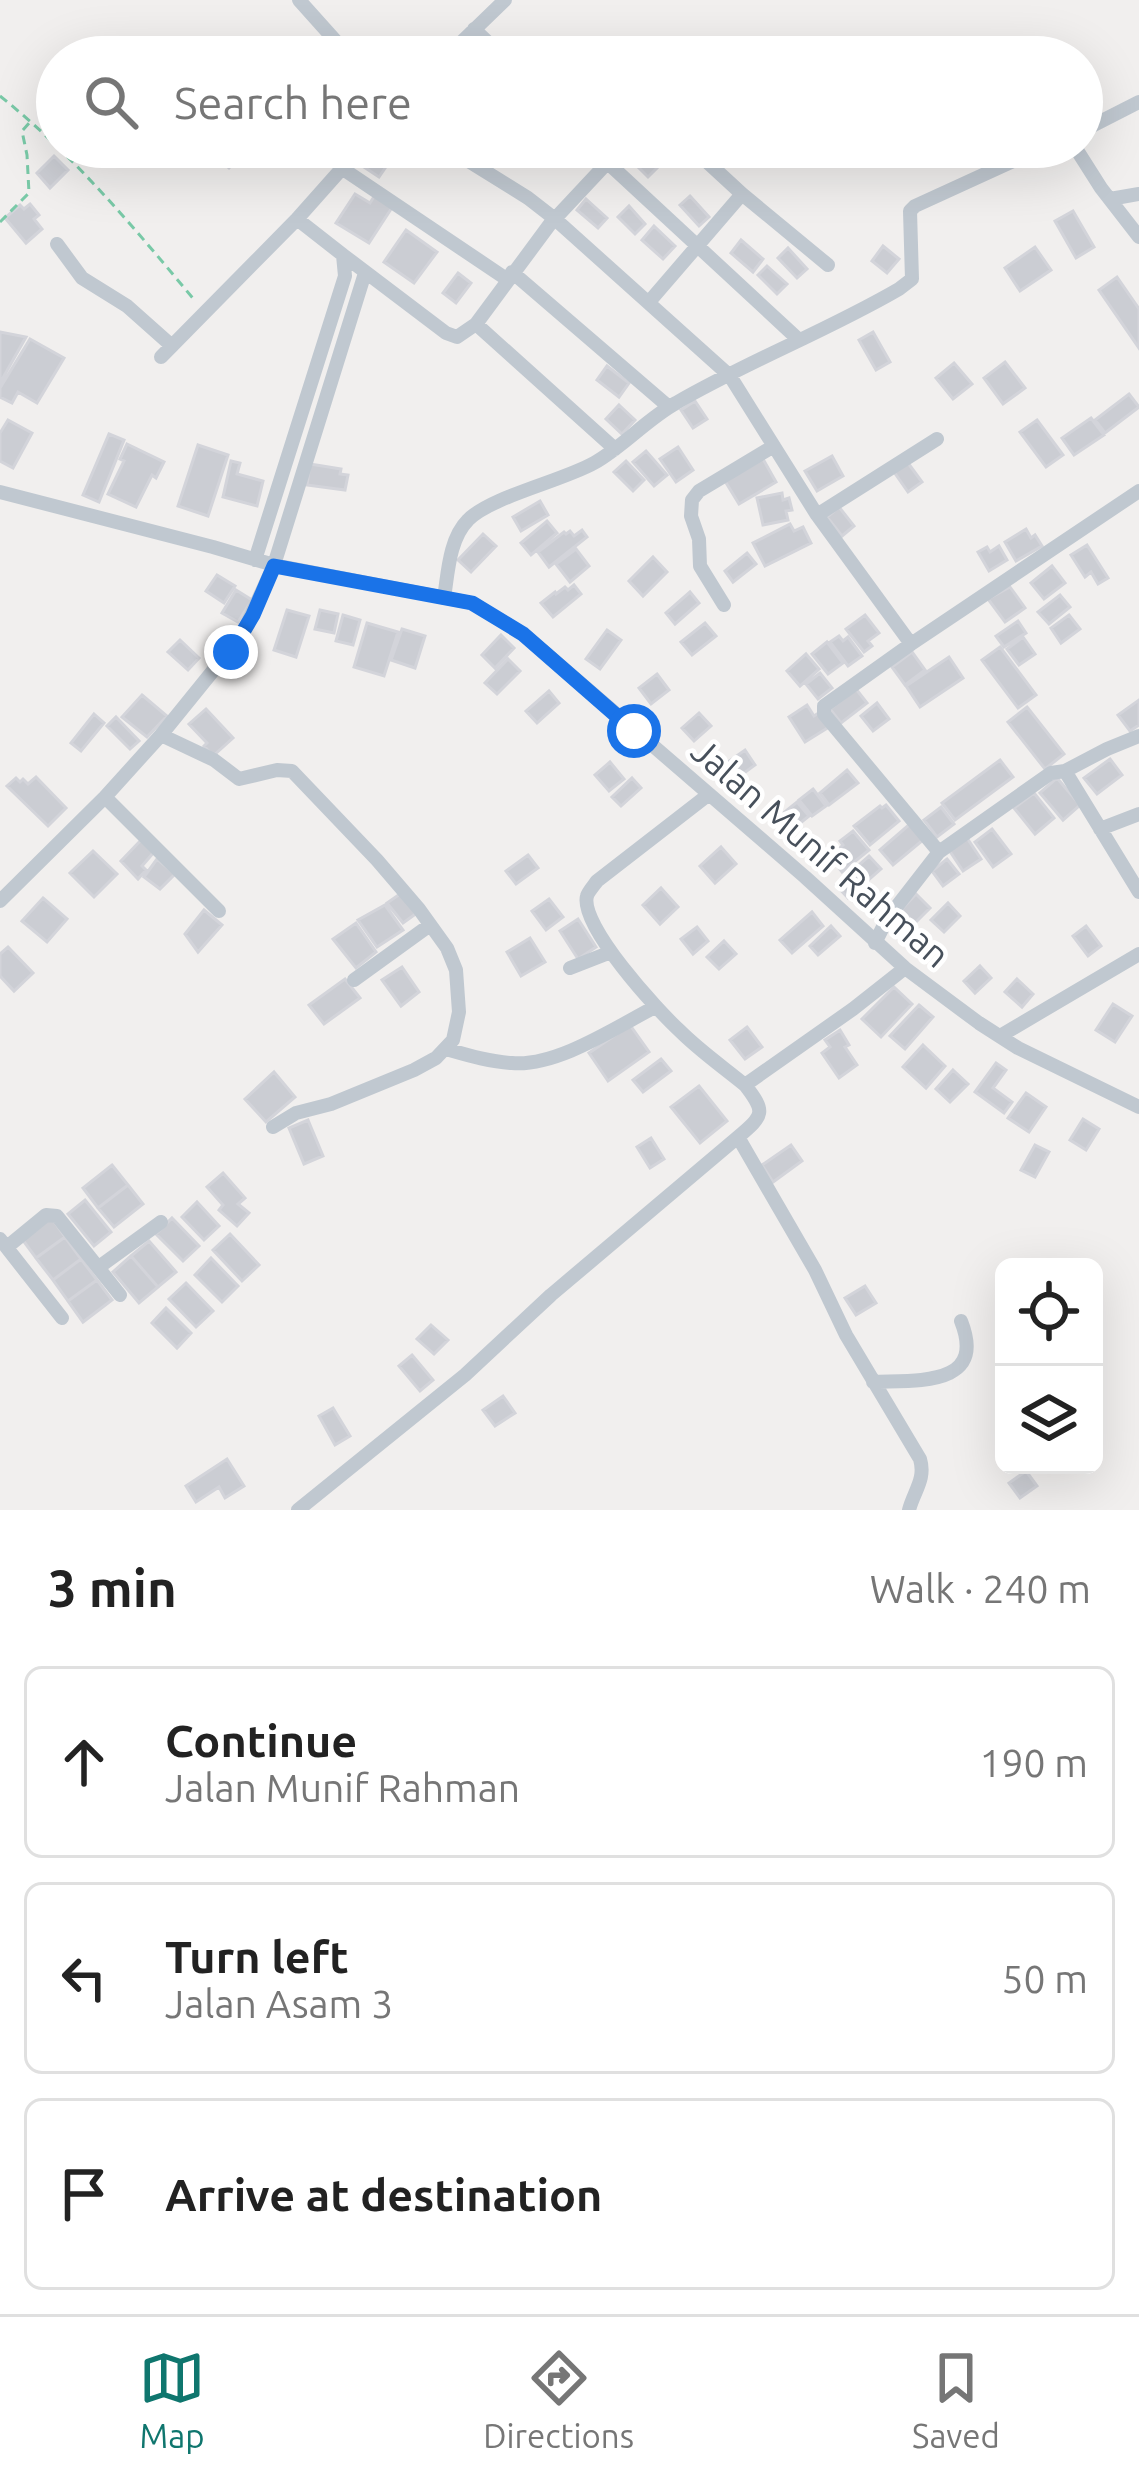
<!DOCTYPE html>
<html lang="en">
<head>
<meta charset="utf-8">
<style>
  :root { --surface:#fff; --page:#f2f2f2; --text:#222; --muted:#767676; --line:#e0e0e0; --accent:#0f766e }
  body { margin:0; font-family:Ubuntu,sans-serif; background:var(--page); color:var(--text) }
  .controls { position:absolute; right:36px; bottom:36px; display:grid; overflow:hidden; border-radius:18px; box-shadow:0 12px 48px #0002 }
  .controls button { width:108px; height:108px; display:grid; place-items:center; padding:0; border:0; border-bottom:3px solid var(--line); background:var(--surface); color:var(--text); font:60px sans-serif }
  .stop { position:absolute; width:36px; height:36px; margin:-27px; border:9px solid #1a73e8; border-radius:50%; background:#fff }
  .stop.end { background:#1a73e8; border-color:#fff; box-shadow:0 3px 12px #0008 }
  .list { margin:0; padding:0; list-style:none }
  h2 { display:flex; justify-content:space-between; align-items:center; height:156px; margin:0; padding:0 48px; font-size:51px }
  h2 small { font-size:39px; font-weight:400; color:var(--muted) }
  .list li { display:grid; grid-template-columns:78px 1fr auto; gap:36px; align-items:center; box-sizing:border-box; height:192px; margin:0 24px 24px; padding:0 24px; border:3px solid var(--line); border-radius:18px }
  .list b { display:block; font-size:45px; white-space:nowrap }
  .list p { margin:0; font-size:39px; white-space:nowrap; color:var(--muted) }
  .list em { font-size:39px; font-style:normal; color:var(--muted) }
  .icon { flex:none; width:66px; height:66px; fill:none; stroke:currentColor; stroke-width:2; stroke-linecap:round; stroke-linejoin:round }
  .map { position:relative; flex:none; width:1139px; height:1510px; overflow:hidden }
  .search { position:absolute; background:var(--surface); box-shadow:0 12px 48px #0002; left:36px; right:36px; top:36px; height:132px; display:flex; align-items:center; gap:30px; box-sizing:border-box; padding:0 42px; border-radius:66px; color:var(--muted); font-size:45px }
  .sheet { height:804px; background:var(--surface) }
  nav { display:flex; justify-content:space-around; align-items:center; box-sizing:border-box; height:168px; border-top:3px solid var(--line); background:var(--surface); font-size:33px; color:var(--muted) }
  nav a { display:grid; justify-items:center; gap:6px }
  nav .on { color:var(--accent) }
  .map>svg:first-child { display:block }
  .building { fill:#cbcdd3; stroke:#d3d4da; stroke-width:3 }
  .lines { fill:none; stroke-linecap:round; stroke-linejoin:round }
  .path { stroke:#79c9a7; stroke-width:3; stroke-dasharray:9 6; stroke-linecap:butt }
  .minor { stroke:#c0c8d0; stroke-width:14 }
  .route { stroke:#1a73e8; stroke-width:15 }
  .labels { text-anchor:middle; dominant-baseline:central; stroke-width:9; stroke-linejoin:round; paint-order:stroke }
  .street-label { font-size:36px; fill:#47505b; stroke:#fff }
</style>
</head>
<body>
<div class="map">
<svg width="1139" height="1510" viewBox="0 0 1139 1510">
  <rect width="100%" height="100%" fill="#f1efee"/>
  <path class="building" d="M207,147H249L229,168Z
    M369,147L399,148L379,177L358,163Z
    M640,148L659,166L648,177L630,159Z
    M54,156L68,170L50,188L37,173Z
    M355,194L370,203L375,195L393,206L369,243L336,223Z
    M690,196L709,217L699,226L680,205Z
    M586,199L607,218L598,228L577,210Z
    M30,204L39,215L34,219L42,229L26,243L5,218L20,205L24,209Z
    M629,206L645,224L635,234L618,217Z
    M1073,211L1094,247L1076,258L1055,221Z
    M654,226L675,246L663,259L642,240Z
    M406,230L437,252L414,283L384,262Z
    M741,240L763,259L753,272L731,253Z
    M883,246L899,259L887,273L872,261Z
    M1035,247L1051,270L1020,291L1005,268Z
    M788,248L807,269L797,278L778,258Z
    M767,266L787,284L777,294L758,275Z
    M458,273L471,283L456,303L443,293Z
    M1117,277L1139,309V348L1099,290Z
    M0,332L26,337L0,383Z
    M873,332L890,362L876,370L859,340Z
    M30,339L64,358L37,403L18,392L12,403L0,397V388Z
    M1005,362L1025,388L1003,404L984,378Z
    M954,363L972,384L953,399L936,378Z
    M607,366L629,383L619,397L597,380Z
    M1129,394L1139,407L1105,433L1095,420Z
    M695,401L707,419L693,428L681,410Z
    M619,405L635,420L622,434L606,419Z
    M1091,418L1104,435L1074,455L1062,438Z
    M8,420L32,433L13,468L0,461V433Z
    M1037,420L1063,455L1046,467L1020,432Z
    M109,434L124,440L99,502L83,495Z
    M127,444L164,462L156,478L152,475L136,507L108,494L124,461L120,459Z
    M198,445L228,455L208,516L178,506Z
    M678,447L693,470L676,482L660,459Z
    M646,451L667,475L654,486L633,462Z
    M832,456L843,476L817,491L805,471Z
    M763,459L776,482L739,504L725,481Z
    M231,461L240,463L237,474L263,481L257,506L223,497Z
    M626,461L644,480L633,491L614,472Z
    M908,463L922,482L908,492L894,472Z
    M310,464L341,469L340,474L348,475L345,490L307,485Z
    M782,493L783,500L789,498L792,510L786,511L788,520L763,525L757,498Z
    M540,501L548,515L521,531L513,517Z
    M839,507L854,526L842,536L827,517Z
    M547,521L557,533L531,555L521,543Z
    M790,524L794,531L803,527L811,543L765,566L753,543Z
    M1026,529L1031,538L1035,535L1042,546L1016,561L1005,542Z
    M582,530L587,537L549,567L538,552L564,532L566,534L570,531L574,536Z
    M483,534L496,546L471,572L458,560Z
    M1087,545L1108,578L1098,584L1091,572L1085,577L1071,555Z
    M999,546L1007,560L989,571L978,552L987,547L990,552Z
    M576,549L589,566L570,582L556,564Z
    M747,553L756,564L733,582L725,571Z
    M653,557L667,572L643,596L629,581Z
    M1052,566L1065,583L1044,599L1031,583Z
    M217,575L235,586L224,603L206,591Z
    M574,585L581,594L553,617L541,603L555,592L556,594L565,587L568,590Z
    M1010,587L1025,608L1005,622L988,599Z
    M236,590L252,600L238,622L222,613Z
    M690,592L699,603L675,624L666,613Z
    M1060,595L1070,607L1049,624L1038,612Z
    M287,610L309,616L296,657L274,650Z
    M320,610L338,614L334,633L315,629Z
    M343,615L360,620L353,645L336,641Z
    M865,615L879,633L868,641L872,646L864,652L846,629Z
    M1069,615L1080,629L1061,643L1051,628Z
    M1018,621L1026,633L1004,647L996,636Z
    M367,623L398,632L384,676L354,667Z
    M705,623L716,636L692,655L681,642Z
    M402,629L425,636L415,668L391,660Z
    M607,630L621,640L600,669L586,659Z
    M501,635L514,648L495,668L482,655Z
    M839,636L843,641L848,637L862,656L848,666L830,642Z
    M1023,637L1035,654L1019,665L1007,649Z
    M180,640L199,658L188,670L168,652Z
    M827,642L843,663L828,674L812,654Z
    M1000,647L1036,695L1018,708L982,660Z
    M912,652L925,670L905,685L892,667Z
    M806,654L819,669L800,686L787,671Z
    M949,657L963,678L920,707L906,686Z
    M508,659L520,671L497,694L485,683Z
    M820,673L832,688L818,699L806,684Z
    M657,674L669,690L651,704L639,688Z
    M856,689L867,703L841,723L830,709Z
    M549,691L559,703L537,723L526,711Z
    M142,695L167,716L147,737L122,717Z
    M1139,700V725L1130,731L1118,715Z
    M877,703L889,719L873,731L861,716Z
    M807,705L814,716L820,712L829,727L805,742L789,717Z
    M1027,707L1064,754L1045,769L1008,722Z
    M206,709L233,738L213,756L204,746L207,743L189,724Z
    M699,713L711,726L694,741L682,728Z
    M94,714L104,723L81,751L71,743Z
    M116,717L139,741L130,749L107,726Z
    M745,750L755,765L736,779L725,764Z
    M1110,759L1122,775L1097,794L1084,778Z
    M1000,760L1013,777L955,820L942,803Z
    M610,762L624,779L609,791L595,775Z
    M847,770L858,783L829,805L820,793Z
    M36,777L66,808L48,826L7,786L16,778L20,782L23,779L28,784Z
    M632,778L641,788L621,806L612,797Z
    M1057,778L1080,805L1063,820L1040,793Z
    M813,789L826,806L812,816L799,800Z
    M1034,793L1054,818L1035,834L1014,808Z
    M797,802L809,816L793,829L781,815Z
    M886,805L899,821L870,845L854,826L880,806L882,808Z
    M941,807L954,824L937,837L924,820Z
    M910,824L923,840L893,865L880,850Z
    M992,829L1011,854L993,867L975,842Z
    M853,831L869,850L842,872L830,857L843,845L840,841Z
    M967,838L981,859L963,871L949,850Z
    M141,840L154,852L142,866L146,870L138,879L121,861Z
    M721,847L736,864L715,883L700,866Z
    M93,851L117,874L94,897L70,873Z
    M528,855L538,868L516,884L506,871Z
    M869,856L881,869L848,898L836,885Z
    M157,859L175,874L160,889L144,877Z
    M947,859L959,874L943,886L932,871Z
    M661,888L678,907L660,924L643,905Z
    M400,894L417,913L403,923L387,903Z
    M916,894L930,908L915,923L901,910Z
    M43,898L67,919L47,942L22,921Z
    M549,899L563,917L546,930L532,911Z
    M948,903L960,916L944,932L931,920Z
    M385,905L403,930L377,947L358,920Z
    M204,910L222,925L198,952L185,934Z
    M812,912L823,926L792,953L780,940Z
    M578,919L596,947L578,959L560,931Z
    M356,923L376,952L356,968L333,939Z
    M831,926L840,936L818,955L810,946Z
    M1086,926L1101,946L1088,956L1073,936Z
    M697,927L708,941L693,954L681,939Z
    M530,938L545,962L521,976L507,952Z
    M724,941L736,954L719,969L707,957Z
    M8,947L33,973L14,991L0,976V954Z
    M980,966L991,978L975,993L964,981Z
    M402,967L419,992L401,1006L382,980Z
    M345,979L360,998L324,1024L309,1005Z
    M1017,979L1033,994L1022,1007L1005,992Z
    M894,987L912,1004L881,1037L862,1019Z
    M1113,1004L1132,1016L1115,1042L1096,1030Z
    M919,1005L933,1017L905,1049L890,1036Z
    M630,1025L649,1052L608,1081L589,1053Z
    M747,1027L762,1047L745,1059L730,1040Z
    M840,1030L849,1045L845,1047L857,1065L839,1078L822,1053L830,1047L825,1040Z
    M923,1045L945,1066L926,1088L903,1067Z
    M661,1059L671,1071L643,1092L633,1080Z
    M996,1063L1006,1070L993,1088L1012,1102L1004,1113L975,1092Z
    M953,1070L968,1084L950,1102L936,1089Z
    M274,1072L295,1097L266,1122L245,1099Z
    M699,1086L727,1121L700,1143L671,1107Z
    M1026,1093L1046,1107L1029,1132L1008,1118Z
    M1083,1119L1099,1129L1086,1150L1070,1140Z
    M308,1120L323,1156L304,1164L289,1128Z
    M651,1138L664,1159L650,1168L637,1147Z
    M791,1145L802,1161L773,1182L762,1165Z
    M1035,1145L1049,1152L1035,1177L1021,1170Z
    M112,1165L128,1185L98,1208L83,1188Z
    M223,1173L245,1198L238,1204L249,1213L237,1226L219,1210L223,1205L207,1187Z
    M128,1185L143,1204L114,1227L98,1208Z
    M85,1200L111,1232L94,1246L68,1214Z
    M197,1202L219,1226L204,1240L182,1217Z
    M51,1217L65,1237L36,1258L22,1239Z
    M172,1218L199,1246L183,1261L156,1234Z
    M230,1234L259,1265L242,1281L213,1250Z
    M65,1237L81,1259L53,1280L36,1258Z
    M149,1241L176,1272L158,1287L131,1256Z
    M131,1256L158,1287L139,1303L113,1272Z
    M211,1258L238,1286L222,1302L195,1275Z
    M81,1259L97,1280L68,1301L53,1280Z
    M97,1280L112,1300L83,1322L68,1301Z
    M186,1283L213,1311L196,1327L169,1299Z
    M865,1286L876,1303L856,1315L845,1298Z
    M166,1308L191,1333L177,1348L152,1323Z
    M431,1325L448,1340L434,1354L417,1339Z
    M412,1355L433,1380L420,1391L399,1366Z
    M503,1396L515,1413L495,1426L483,1410Z
    M333,1408L350,1436L335,1445L319,1416Z
    M227,1459L244,1486L225,1498L219,1487L196,1502L186,1486Z
    M1026,1471L1037,1486L1020,1498L1009,1483Z"/>
  <g class="lines">
    <path class="path" d="M0,96C74,155 136,230 196,302
      M0,222L29,193L27,155L22,131L30,122"/>
    <path class="minor" d="M299,0L350,57
      M474,29L496,50L500,57
      M446,57L505,0
      M1082,131L1139,102
      M446,147L528,198L555,219L730,376L817,515L911,644
      M1075,147L1101,188L1139,237
      M608,163L799,340
      M343,169L508,280
      M742,194L828,265
      M1110,199L1139,194
      M57,244L82,278L127,306L172,346
      M343,255L446,333L457,337L476,324L550,224L622,147
      M512,272L669,407
      M649,302L742,194L691,147
      M476,324L615,449
      M161,357L297,219L361,147
      M0,492L213,547L274,565L472,603L523,634L548,655L805,877L905,968L979,1023L1018,1048L1139,1107
      M817,515L937,439
      M255,560L345,276L343,255L297,219
      M444,598C448,573 449,539 468,520C490,497 562,481 594,463C624,446 647,419 676,403C748,361 827,331 899,289L912,279L910,211L915,206L1044,147
      M724,605L700,566L699,539L691,516L692,500L699,491L774,446
      M161,735L214,760L239,779L277,770L292,771L377,860L419,909L447,948L456,970L459,1012L453,1040L436,1058L414,1070L331,1104L296,1113L273,1127
      M1065,771L1107,749L1139,736
      M708,795L597,881C595,884 588,892 587,896C579,925 658,1011 680,1031C700,1051 723,1067 745,1085L853,1009L905,968
      M105,797L219,911
      M1100,829L1139,814
      M939,852L824,714V706L911,644L1139,491
      M0,901L105,797L161,735L242,635L274,565L365,273
      M875,943L887,919L939,852L1051,773L1065,771L1139,892
      M570,968L611,952
      M354,980L430,925
      M1000,1036L1139,954
      M446,1049C467,1055 490,1062 512,1063C557,1067 616,1027 655,1007
      M745,1085C766,1112 764,1115 738,1137L815,1270L846,1335L920,1459C926,1479 914,1491 909,1510
      M0,1239L62,1318
      M7,1247L46,1215L57,1216L120,1295
      M99,1267L161,1222
      M873,1382C917,1380 987,1387 961,1321
      M298,1510L465,1375L551,1295L738,1137"/>
  </g>
  <g class="lines">
    <path class="route" d="M231,652L253,615L274,566L472,603L523,634L634,731"/>
  </g>
  <g class="labels">
    <g class="street-label">
      <text transform="translate(821 852) rotate(41)">Jalan Munif Rahman</text>
    </g>
  </g>
</svg>
<div class="controls">
<button><svg class="icon" aria-label="locate" viewBox="0 0 24 24"><circle cx="12" cy="12" r="6"/><path d="M12 2v4M12 18v4M2 12h4M18 12h4"/></svg></button>
<button><svg class="icon" aria-label="layers" viewBox="0 0 24 24"><path d="M12 4l9 5-9 5-9-5zM3 14l9 5 9-5"/></svg></button>
</div>
<div class="stop" style="left:634px;top:731px"></div>
<div class="stop end" style="left:231px;top:652px"></div>
<div class="search"><svg class="icon" aria-label="search" viewBox="0 0 24 24"><circle cx="10" cy="10" r="6"/><path d="M15 15l6 6"/></svg>Search here</div>
</div>
<section class="sheet">
<h2>3 min<small>Walk · 240 m</small></h2>
<ul class="list">
<li><svg class="icon" aria-label="ahead" viewBox="0 0 24 24"><path d="M12 20V5M6 11l6-6 6 6"/></svg><div><b>Continue</b><p>Jalan Munif Rahman</p></div><em>190 m</em></li>
<li><svg class="icon" aria-label="left" viewBox="0 0 24 24"><path d="M17 20v-9H6M10 6l-5 5 5 5"/></svg><div><b>Turn left</b><p>Jalan Asam 3</p></div><em>50 m</em></li>
<li><svg class="icon" aria-label="arrive" viewBox="0 0 24 24"><path d="M6 21V4h12l-3 4 3 4H6"/></svg><div><b>Arrive at destination</b></div></li>
</ul>
</section>
<nav>
<a class="on"><svg class="icon" aria-label="map" viewBox="0 0 24 24"><path d="M3 6l6-2 6 2 6-2v14l-6 2-6-2-6 2zM9 4v14M15 6v14"/></svg>Map</a>
<a><svg class="icon" aria-label="directions" viewBox="0 0 24 24"><path d="M12 3l9 9-9 9-9-9zM9 14v-3h6M13 9l2 2-2 2"/></svg>Directions</a>
<a><svg class="icon" aria-label="saved" viewBox="0 0 24 24"><path d="M7 4h10v16l-5-4-5 4z"/></svg>Saved</a>
</nav>
</body>
</html>
